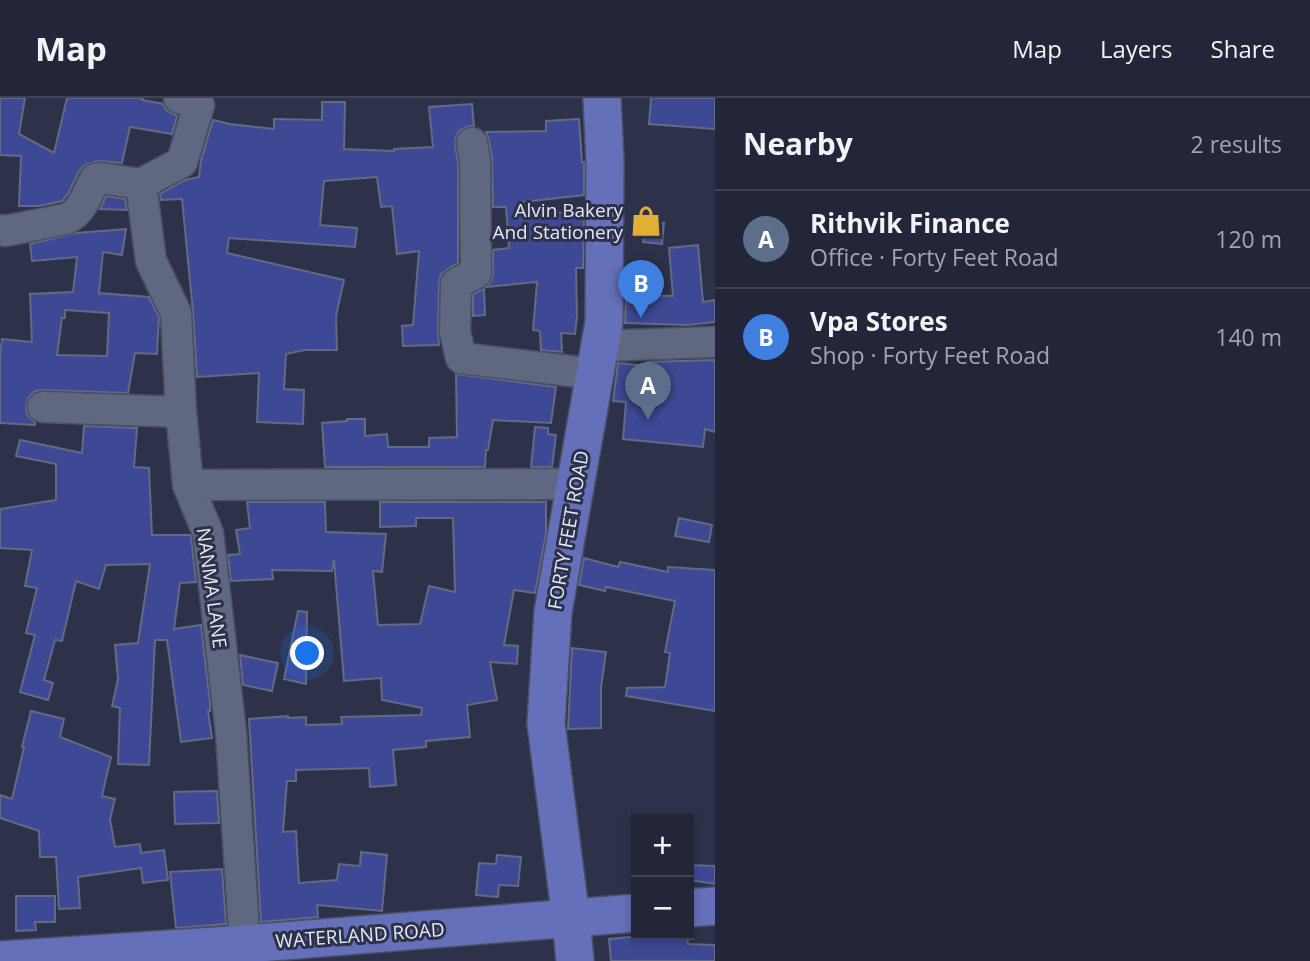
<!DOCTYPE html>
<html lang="en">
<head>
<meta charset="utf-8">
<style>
  :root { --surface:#222638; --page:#2a2e40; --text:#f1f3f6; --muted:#a2a5ae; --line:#3f4353; --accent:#dfb034 }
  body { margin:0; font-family:"Open Sans",sans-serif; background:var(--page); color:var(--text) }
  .controls { position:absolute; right:21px; bottom:21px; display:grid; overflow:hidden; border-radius:0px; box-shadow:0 4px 10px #0003 }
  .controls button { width:63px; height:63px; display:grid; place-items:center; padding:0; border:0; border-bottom:2px solid var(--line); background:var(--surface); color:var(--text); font:35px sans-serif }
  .you { position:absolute; left:308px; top:556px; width:24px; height:24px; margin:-18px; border:5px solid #fff; border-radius:50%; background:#1a73e8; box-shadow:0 0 0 10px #1a73e833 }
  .badge { display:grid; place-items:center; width:46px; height:46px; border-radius:50%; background:var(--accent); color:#fff; font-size:23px; font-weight:700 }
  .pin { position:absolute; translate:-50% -58px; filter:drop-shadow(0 2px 4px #0008) }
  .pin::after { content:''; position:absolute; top:37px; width:24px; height:21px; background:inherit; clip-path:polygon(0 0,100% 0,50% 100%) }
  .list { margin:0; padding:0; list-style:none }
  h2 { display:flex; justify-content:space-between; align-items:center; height:91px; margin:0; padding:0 28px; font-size:30px }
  h2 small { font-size:23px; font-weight:400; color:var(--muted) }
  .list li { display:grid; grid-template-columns:46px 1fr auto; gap:21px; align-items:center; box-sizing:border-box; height:98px; padding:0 28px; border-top:2px solid var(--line) }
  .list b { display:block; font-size:26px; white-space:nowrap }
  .list p { margin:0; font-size:23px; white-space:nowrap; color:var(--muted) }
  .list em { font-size:23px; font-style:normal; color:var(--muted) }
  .map { position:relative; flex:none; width:715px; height:863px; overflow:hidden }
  header { display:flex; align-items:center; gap:42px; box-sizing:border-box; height:98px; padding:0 35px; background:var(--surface); border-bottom:2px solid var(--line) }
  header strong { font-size:33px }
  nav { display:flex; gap:38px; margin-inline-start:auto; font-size:24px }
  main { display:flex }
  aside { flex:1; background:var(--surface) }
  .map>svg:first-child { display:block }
  .building { fill:#3e4995; stroke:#636a84; stroke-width:2; fill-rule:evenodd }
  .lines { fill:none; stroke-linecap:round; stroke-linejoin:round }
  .minor-casing { stroke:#4b4f63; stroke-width:33 }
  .major-casing { stroke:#4b4f63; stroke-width:40 }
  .minor { stroke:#606781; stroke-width:30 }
  .major { stroke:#6470b9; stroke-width:37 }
  .labels { text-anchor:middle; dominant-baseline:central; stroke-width:6; stroke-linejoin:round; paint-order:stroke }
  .poi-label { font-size:19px; fill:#e3e7f7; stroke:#2d324a; text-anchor:end }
  .street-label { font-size:19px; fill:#e3e7f7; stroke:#2d324a }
</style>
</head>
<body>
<header>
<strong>Map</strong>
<nav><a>Map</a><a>Layers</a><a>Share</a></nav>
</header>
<main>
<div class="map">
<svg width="715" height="863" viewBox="0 0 715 863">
  <rect width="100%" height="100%" fill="#2d324a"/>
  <path class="building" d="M0,0H25L19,36L54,55L67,0H143L142,2L163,6L166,12L177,18L172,36L130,29L122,65L99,63L85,67L79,73L68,96L62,103L39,108H19L21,58L0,57Z
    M651,0H715V31L649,26Z
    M322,4H345L344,51L394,53V51L433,49L429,9L472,6L474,28H468L460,32L456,38L455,47L458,65V165L448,171L441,176L439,185L438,234L439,247L403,248L402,228L413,227L419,153L397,156L392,108L381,109L377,79L324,83L320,127L357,130L355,149L229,140L227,155L344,182L336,218L337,252H305L286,256L284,291L304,292L303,326L257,324L259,275L197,279L193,214L182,101L161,102L160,96L185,82L199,79L201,62L213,22L230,26L274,31V21L322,22Z
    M579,21L582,64H584V97L523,104V111L584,117L583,170H576L577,218L575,236L561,235L562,254L541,252L540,233L533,232L537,184L486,189L491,183L493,176V152L509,150L506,109H493L492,60L489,42L486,34L546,33V23Z
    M106,98L125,101L127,112L100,111Z
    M645,124L664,125L662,146L643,144Z
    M126,131L122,157L103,154L99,195L149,199L159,219L157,256L135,255L128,295L44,292L35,293L29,299L26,309L27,317L35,324V327L0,325V259L2,241L32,244L30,196L73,194L77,159L32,163L30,146L76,135ZM65,212L109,215L107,258L57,257L62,220H65Z
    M698,147L703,204L715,202V224L688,227L625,225L626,197L673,198L669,150Z
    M484,191L485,217L473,218V196Z
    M715,262V334L705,331L703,349L623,341L626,304L613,303L618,265L647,268V264Z
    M456,276L556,289L551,325L493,322L488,352H486L485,369H325L322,325L347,323V321H365V338L387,336L388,349H429V340L457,339Z
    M84,328L137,330L134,369L149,370L152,437H190L191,439L196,484L180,485L174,531L201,527L210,605V613H208L212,640L181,644L167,542H155L149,667L118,666L120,610L112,608L118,581L115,547L138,545L150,466L106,467L99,491L76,483L62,543L55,542L44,582L53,585L48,602L20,594L35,537L26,535L37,490L25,488L32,452L0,450V411L56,402V366L16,358L20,342L82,355Z
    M535,329L548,330V336L556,337L552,369H531Z
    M247,404H325L326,434L386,436L382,474L373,473L378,527L420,526L429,488L455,494L453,420H416V428L380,429V404H546V435L535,495L514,492L504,547L518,548L517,566L490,564L497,602L467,607L470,639L426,643V649L393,652L396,687L370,689L369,670L296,672V683H287L283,734L296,733L299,785L337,782L339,766L360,768L361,754L387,757L382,813L317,807L318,819L261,824L249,621L288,618V620L306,619V627L342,626L341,619L421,617L422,610L382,602L381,580L344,583L334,462L332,473L272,472L273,481L231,483L228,457L240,456L236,432L250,430Z
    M679,420L712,427L709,444L675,438Z
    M584,460L618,469L620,464L668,474V469L715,472V613L626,598L627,590L665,589L670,555L665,554L675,503L606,489L605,493L579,487Z
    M298,513L307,514L306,586L284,581Z
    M572,550L606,554L601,590V630L568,631Z
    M240,557L278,565L272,593L243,587Z
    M31,613L64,621L60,639L111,659L102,698L115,701L110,721L115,749L140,746L141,755L164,752L168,782L143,785L141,770L78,779L80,810L59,811L56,759H40L39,733L0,720V697L12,701L24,649H22Z
    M217,693L219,725L175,726L174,694Z
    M497,757L521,759L518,788L499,787L498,799L476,797L479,765L496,766Z
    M689,767L715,768V786L689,782Z
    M222,771L226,826L176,830L170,774Z
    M16,798H55V824H35L36,832L16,833Z
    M687,837L688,846L715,847V863H611L609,841L641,838V841Z"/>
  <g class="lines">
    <defs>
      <path id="minor" d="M179,0L199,7L182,64L141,86L151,163L176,215L181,314L188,387L208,435L231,635L246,863
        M472,45L475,63L476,175L456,186L455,234L461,260L595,276
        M0,132L5,133L66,121C82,115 87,96 95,81L101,80L141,86
        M600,248L715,244
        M43,309L181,314
        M188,387L576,386"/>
      <path id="major" d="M689,810L715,808
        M0,862L246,846L636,815
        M575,863L571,821L546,625L553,514L604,224L605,63L602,0"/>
    </defs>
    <use href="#minor" class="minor-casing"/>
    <use href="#major" class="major-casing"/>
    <use href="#minor" class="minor"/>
    <use href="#major" class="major"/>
  </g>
  <defs>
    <symbol id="shop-bare" viewBox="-9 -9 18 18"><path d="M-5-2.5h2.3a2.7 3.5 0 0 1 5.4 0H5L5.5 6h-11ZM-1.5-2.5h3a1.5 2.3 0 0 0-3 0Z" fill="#dfb034" stroke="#2d324a" stroke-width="2.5" paint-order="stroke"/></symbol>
  </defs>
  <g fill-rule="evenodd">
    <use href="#shop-bare" x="624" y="101" width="44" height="44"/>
  </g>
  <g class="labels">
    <g class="poi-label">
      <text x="623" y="112">Alvin Bakery<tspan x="623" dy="22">And Stationery</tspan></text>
    </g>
    <g class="street-label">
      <text transform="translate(568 432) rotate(-80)">FORTY FEET ROAD</text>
      <text transform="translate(212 490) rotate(82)">NANMA LANE</text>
      <text transform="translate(360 837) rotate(-4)">WATERLAND ROAD</text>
    </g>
  </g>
</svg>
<div class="controls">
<button>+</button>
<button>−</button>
</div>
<div class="you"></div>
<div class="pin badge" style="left:648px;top:322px;background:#5c6f8a">A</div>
<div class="pin badge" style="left:641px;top:220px;background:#3f7fe0">B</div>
</div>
<aside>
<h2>Nearby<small>2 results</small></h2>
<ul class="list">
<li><span class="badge" style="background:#5c6f8a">A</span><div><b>Rithvik Finance</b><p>Office · Forty Feet Road</p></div><em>120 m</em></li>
<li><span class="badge" style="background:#3f7fe0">B</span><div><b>Vpa Stores</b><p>Shop · Forty Feet Road</p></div><em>140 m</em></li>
</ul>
</aside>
</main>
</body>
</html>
